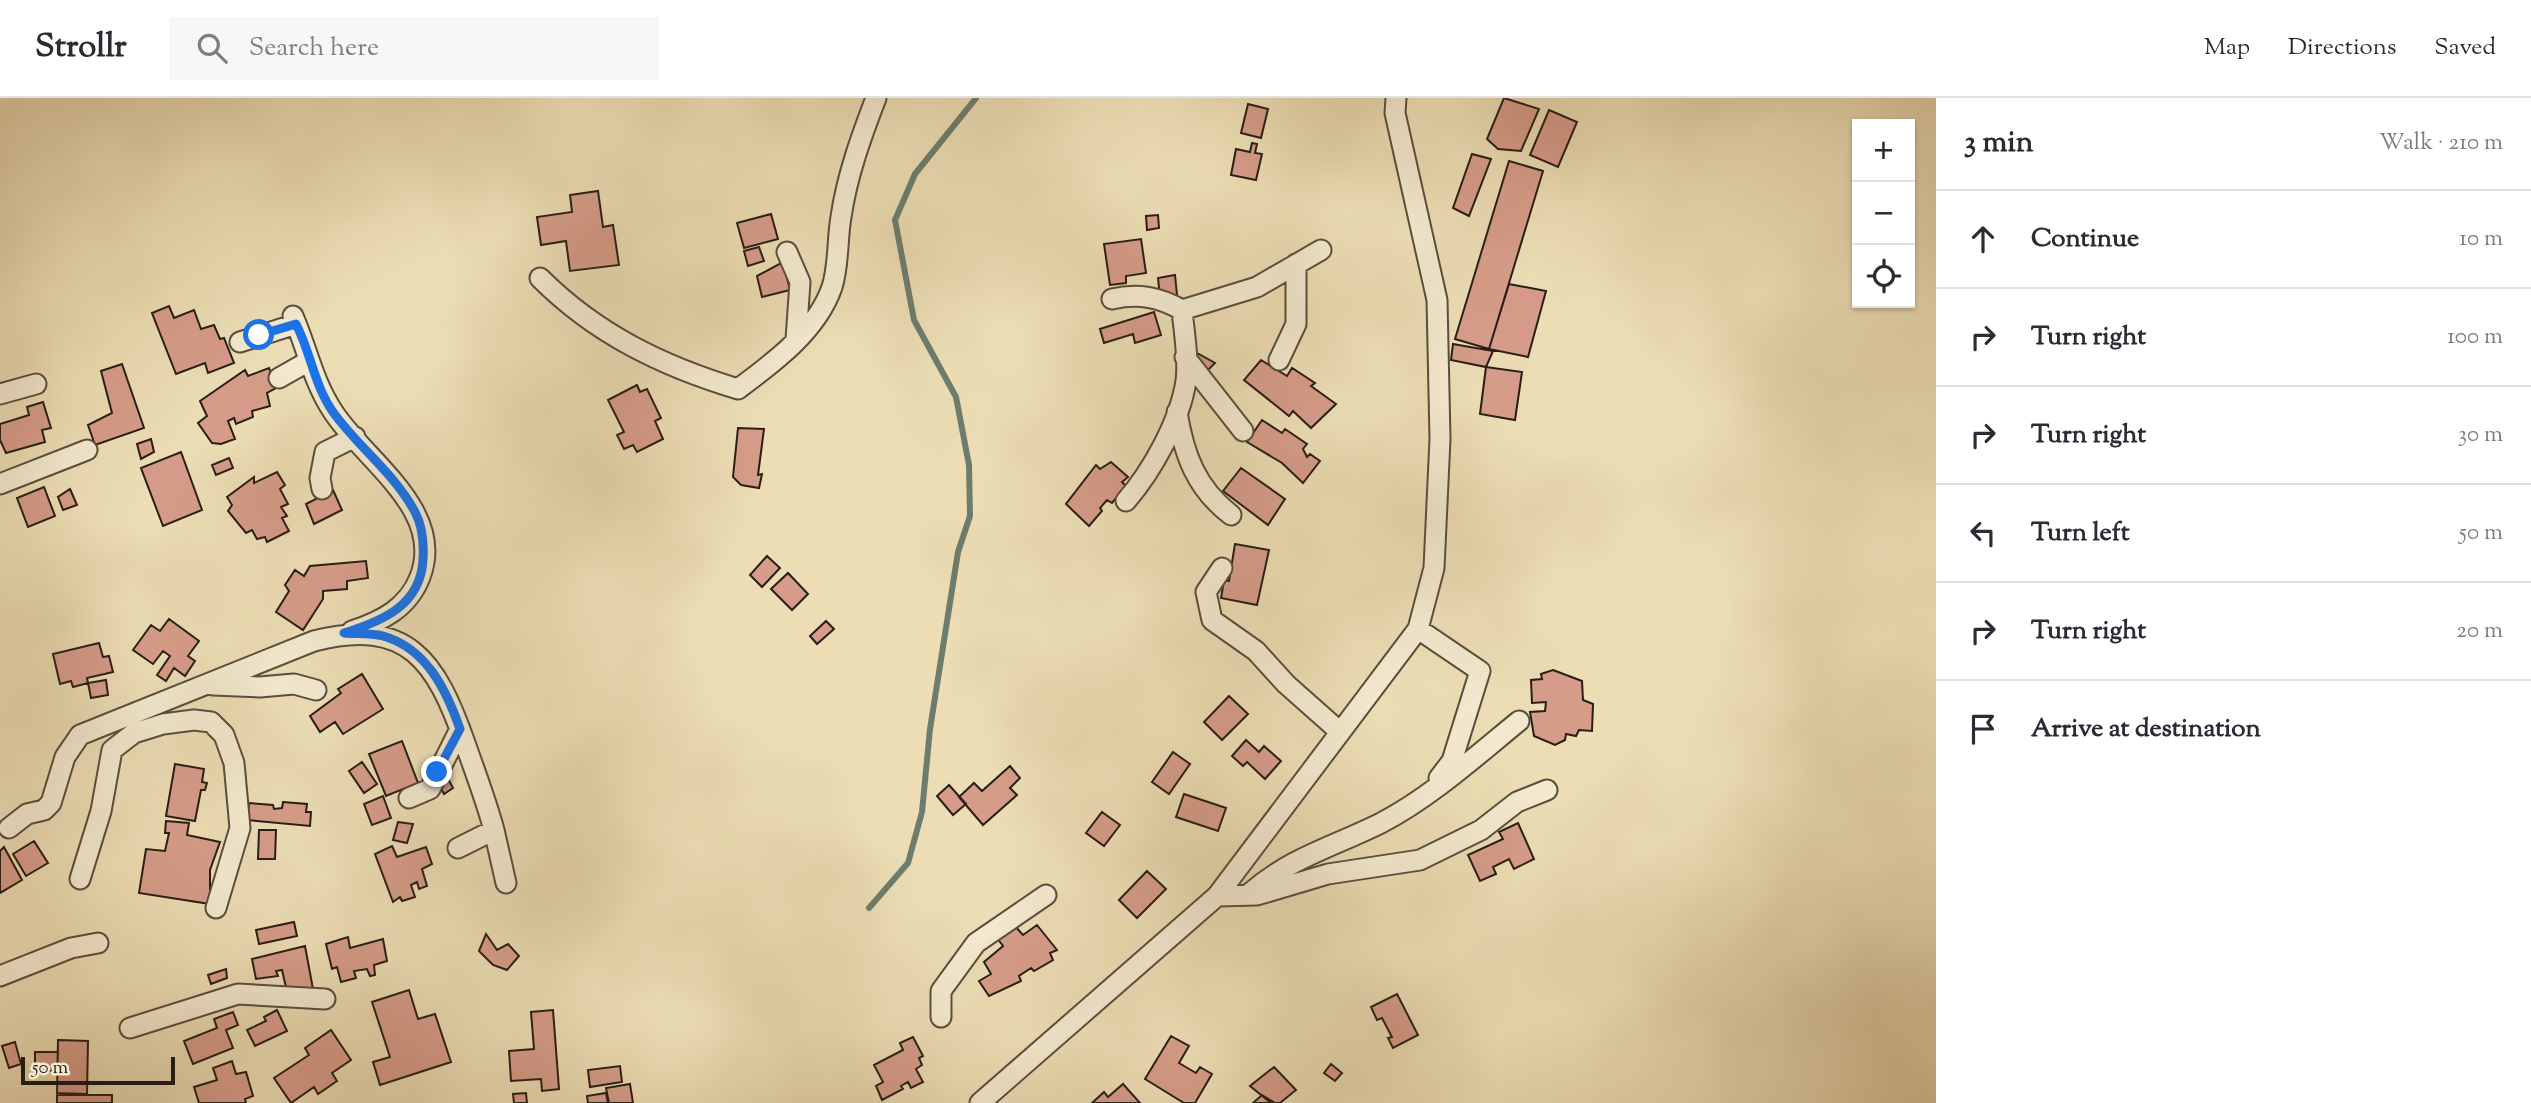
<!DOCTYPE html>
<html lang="en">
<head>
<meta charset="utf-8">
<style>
  :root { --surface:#fff; --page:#f7f7f7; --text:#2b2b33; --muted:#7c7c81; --line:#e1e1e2 }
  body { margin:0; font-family:"Sorts Mill Goudy",serif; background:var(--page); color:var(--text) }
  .controls { position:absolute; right:21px; top:21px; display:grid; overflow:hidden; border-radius:0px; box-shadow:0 2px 5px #0004 }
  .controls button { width:63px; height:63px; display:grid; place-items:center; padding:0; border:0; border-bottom:2px solid var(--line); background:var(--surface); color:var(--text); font:35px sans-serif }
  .scale { position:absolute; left:21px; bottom:18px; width:154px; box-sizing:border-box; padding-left:7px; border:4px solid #281e15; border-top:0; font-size:19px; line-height:24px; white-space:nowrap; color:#281e15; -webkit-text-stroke:5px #f3e9ce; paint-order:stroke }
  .stop { position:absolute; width:21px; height:21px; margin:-16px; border:5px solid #1a73e8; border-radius:50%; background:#fff }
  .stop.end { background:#1a73e8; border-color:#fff; box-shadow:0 2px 7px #0008 }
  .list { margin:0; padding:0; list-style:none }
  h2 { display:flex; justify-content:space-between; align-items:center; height:91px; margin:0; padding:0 28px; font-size:30px }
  h2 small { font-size:23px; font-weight:400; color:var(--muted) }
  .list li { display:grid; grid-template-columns:46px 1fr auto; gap:21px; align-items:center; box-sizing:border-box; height:98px; padding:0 28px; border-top:2px solid var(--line) }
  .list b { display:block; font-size:26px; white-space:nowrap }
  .list em { font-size:23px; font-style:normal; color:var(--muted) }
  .icon { flex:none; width:38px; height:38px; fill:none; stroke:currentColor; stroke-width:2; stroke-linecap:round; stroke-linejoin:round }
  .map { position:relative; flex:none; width:1936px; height:1005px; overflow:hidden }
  header { display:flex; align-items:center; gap:42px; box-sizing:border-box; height:98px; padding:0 35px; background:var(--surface); border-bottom:2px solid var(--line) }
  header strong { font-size:33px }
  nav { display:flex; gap:38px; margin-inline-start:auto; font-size:24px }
  .search { width:490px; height:63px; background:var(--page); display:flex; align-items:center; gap:18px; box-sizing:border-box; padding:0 24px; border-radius:0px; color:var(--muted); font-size:26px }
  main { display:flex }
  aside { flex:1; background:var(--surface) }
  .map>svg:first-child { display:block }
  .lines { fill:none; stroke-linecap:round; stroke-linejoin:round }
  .stream { stroke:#6c7d6e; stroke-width:6 }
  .building { fill:#d69c89; stroke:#281e15; stroke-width:2 }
  .minor-casing { stroke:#594e3d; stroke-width:23 }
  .minor { stroke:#f3e9ce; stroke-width:19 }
  .route { stroke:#1a73e8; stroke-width:9 }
</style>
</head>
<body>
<header>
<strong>Strollr</strong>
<div class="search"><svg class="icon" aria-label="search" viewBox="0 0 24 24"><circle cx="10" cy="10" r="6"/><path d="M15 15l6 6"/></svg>Search here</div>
<nav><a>Map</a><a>Directions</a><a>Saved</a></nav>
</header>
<main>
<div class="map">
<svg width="1936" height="1005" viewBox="0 0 1936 1005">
  <rect width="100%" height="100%" fill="#ecddb4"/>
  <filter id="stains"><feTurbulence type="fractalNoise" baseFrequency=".00286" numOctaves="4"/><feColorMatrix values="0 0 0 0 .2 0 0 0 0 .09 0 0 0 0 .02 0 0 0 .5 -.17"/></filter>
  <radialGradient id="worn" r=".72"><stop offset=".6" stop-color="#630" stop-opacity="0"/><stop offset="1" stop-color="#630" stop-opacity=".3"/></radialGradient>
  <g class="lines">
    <path class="stream" d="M869,810L908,765L922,714L930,631L958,454L970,418L969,367L956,299L914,222L895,122L915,76L976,0"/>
  </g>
  <path class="building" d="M1504,0L1539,11L1521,53L1498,51L1487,41Z
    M1248,6L1268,11L1261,40L1241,35Z
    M1549,12L1577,24L1558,69L1530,57Z
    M1252,45L1257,46L1255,55L1262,56L1256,82L1231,77L1236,51L1250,54Z
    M1472,56L1491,61L1469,118L1453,110Z
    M1509,63L1543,73L1489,251L1455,241Z
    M598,93L603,129L613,127L619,167L570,173L566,143L541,147L537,119L572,114L570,97Z
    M771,116L778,141L744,150L737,125Z
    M1158,117L1159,130L1147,132L1146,118Z
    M1141,141L1146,175L1126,178V185L1110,187L1104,146Z
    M759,149L764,163L748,168L744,153Z
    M783,164L790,192L762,199L757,178Z
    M1175,177L1177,197L1160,199L1158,180Z
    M1509,186L1546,193L1528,259L1489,251Z
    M169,208L174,220L194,212L201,231L214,227L220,241L224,240L234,265L208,275L205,265L176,276L152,215Z
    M1154,214L1161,237L1135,245L1133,236L1104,245L1100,231Z
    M1453,246L1493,253L1486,269L1451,262Z
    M1197,255L1215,265L1208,272L1191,261Z
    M1261,262L1287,278L1292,270L1315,285L1311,288L1336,306L1311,330L1293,313L1289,318L1244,282Z
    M122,266L144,330L95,347L88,327L112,315L101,273Z
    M1486,269L1522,274L1515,322L1480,316Z
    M269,270L276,290L267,295L270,308L252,313L253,319L236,326L234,320L228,323L235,341L221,346L212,345L198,325L207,318L200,303L245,272L248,278Z
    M637,287L640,294L647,291L661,320L655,323L663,341L637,354L633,347L624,351L617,337L624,334L608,302Z
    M43,304L51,330L42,332L45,344L6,355L0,342V326L29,317L27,309Z
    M1262,322L1282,335L1285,331L1307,346L1303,351L1307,359L1310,356L1320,363L1303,385L1282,365L1247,344Z
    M738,330L764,331L758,377L762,376L759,390L741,387L733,379Z
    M151,341L154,354L141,361L137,346Z
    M181,354L202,412L163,428L141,370Z
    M229,360L233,370L216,377L212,367Z
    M1111,364L1128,379L1122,384L1126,388L1112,405L1107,402L1100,410L1102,413L1089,428L1066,406L1096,367L1100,371Z
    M1241,370L1285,401L1268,427L1223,393Z
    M277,374L285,387L280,391L288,406L281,409L287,418L282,420L289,433L267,444L265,439L257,441L252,432L246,435L228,413L232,407L227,399L254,379V385Z
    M44,389L55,418L28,429L17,400Z
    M70,391L77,407L63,412L58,399Z
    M333,392L342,412L314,426L306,406Z
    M1235,446L1269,452L1257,507L1221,500L1224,482L1229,483Z
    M767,458L780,470L762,489L750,477Z
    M366,463L368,480L347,483V491L323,493V501L303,532L276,514L289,493L285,487L295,472L304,478L310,468Z
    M788,475L808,496L792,512L771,491Z
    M169,521L199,543L188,558L195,563L185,578L174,570L166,583L157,577L170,558L163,553L153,566L133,552L151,527L160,533Z
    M826,523L834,531L817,546L810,538Z
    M99,545L103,559L109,558L113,574L87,580L88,585L73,589L71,583L60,586L53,556Z
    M1553,572L1582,583L1583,602L1593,606L1592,633L1579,632L1576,638L1566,636L1565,642L1555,647L1534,638L1530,614L1545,613L1546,604L1532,605L1531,582L1542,581L1541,576Z
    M362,576L383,611L343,636L335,624L320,634L310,618L341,595L338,591Z
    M106,582L108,597L91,600L88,585Z
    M1229,598L1248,616L1222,642L1204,624Z
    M1246,642L1259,654L1264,648L1281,663L1265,681L1247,664L1243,668L1232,658Z
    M402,643L418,685L386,698L369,656Z
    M1173,654L1190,666L1169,696L1152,684Z
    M362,664L377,686L364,695L349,673Z
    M175,666L204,671L202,684L207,685L205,692H201L195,723L166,718Z
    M1010,668L1020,680L1010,690L1017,697L983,727L959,699L974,685L982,693Z
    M447,679L453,690L444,696L437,683Z
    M949,687L966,706L953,717L937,698Z
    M1184,696L1226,710L1218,733L1176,719Z
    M383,698L391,720L372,727L364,706Z
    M283,704L307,706L306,714H311L310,728L247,722L249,705L273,707L274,711L282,710Z
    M1102,714L1120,727L1104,748L1086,735Z
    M166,723L189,725L187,737L220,744L210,772V806L139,795L146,751L165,753L169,735H165Z
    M398,724L413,726L407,745L393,742Z
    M1518,725L1534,761L1514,771L1509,761L1493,769L1496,776L1480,783L1468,757L1503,741L1499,734Z
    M259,732H276L275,761H258Z
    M34,743L48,765L26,778L13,756Z
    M392,748L397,759L426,749L432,766L422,771L427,788L419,791L417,784L411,787L415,799L402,803L400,799L393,804L375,756Z
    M4,749L22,782L0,795V753Z
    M1147,773L1166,791L1137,820L1119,802Z
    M294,824L297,838L259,846L256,832Z
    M1037,827L1057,852L1050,855L1053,862L1034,873L1031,870L1019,878L1021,883L989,898L979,883L991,876L984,864L1003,848L997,840L1015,828L1023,837Z
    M486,836L497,852L508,846L519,858L507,872L493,867L479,853Z
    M348,839L350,850L383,841L387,863L374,867L375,877L370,878L367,871L354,873L356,880L341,884L337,869L332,871L326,846Z
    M305,848L313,891L288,898L282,872L276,873L278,878L256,881L252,861Z
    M226,871L227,880L211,886L208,877Z
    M409,892L418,921L435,916L451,964L380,987L373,964L390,959L372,904Z
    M1397,896L1418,937L1393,950L1388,940L1392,939L1382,920L1377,922L1371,909Z
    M277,912L287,933L255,948L247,932L266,923L264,919Z
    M553,912L559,991L542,993L541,981L511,983L509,953L534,951L531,914Z
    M233,914L238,927L226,932L233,950L193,966L184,943L217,930L214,921Z
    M331,932L351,962L332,975L337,983L318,996L314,989L291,1005L274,980L309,957L305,950Z
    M1171,938L1189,948L1179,965L1196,975L1200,969L1212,976L1195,1005H1184L1145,981Z
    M913,939L923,958L919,960L922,967L916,971L923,984L911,990L908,984L901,988L903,991L882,1002L876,988L883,984L874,967L903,952L900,945Z
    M58,942L88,943L87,996L57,995Z
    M15,944L21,966L9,970L2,948Z
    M35,954H58L57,973L35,972Z
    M232,963L236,976L246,974L253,998L245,1001L246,1005H199L194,989L217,982L213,970Z
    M1331,966L1342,975L1335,983L1324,975Z
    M620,968L622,984L590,989L588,972Z
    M1274,969L1296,992L1280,1005H1271L1250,988Z
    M630,986L633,1005H609L606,990Z
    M1123,986L1140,1005H1092L1104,994L1108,999Z
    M526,995L527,1005H514L513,996Z
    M606,995L608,1005H588L587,998Z
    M57,997H112V1005H57Z
    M1262,997L1275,1005H1253Z"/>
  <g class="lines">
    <defs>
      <path id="minor" d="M787,154L800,184L796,241
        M540,180C596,236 662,268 738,291C773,265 817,233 832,189C839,168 837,141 841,119C847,78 861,39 876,0
        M1112,201C1138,195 1159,199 1182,212L1257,189L1321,152
        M293,218C307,250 313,283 332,312C363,362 446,411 420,479C408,510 382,523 352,533
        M240,244L296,226
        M1185,259L1243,333
        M1279,262L1296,226V166
        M279,280L309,263
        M0,296L36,286
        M1177,314C1184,357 1196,390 1231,417
        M0,386L87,352
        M322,391L320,380L325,354L355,339
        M1126,403C1152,373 1180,323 1186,283C1189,261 1184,234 1182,212
        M1222,470L1206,494L1212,522L1256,553L1286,586L1339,633
        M1418,531L1480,573L1452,663L1439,680
        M213,587L260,589L294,586L316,592
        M409,700L430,691L460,631
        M9,730L27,716L44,712L51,705L65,659L80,637L314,543C408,519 436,563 465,645C475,674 486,702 494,732L458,750
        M494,732L506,785
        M80,781L101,713L112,652L134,635L163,626L194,622L211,624L224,637L234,665L240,730L216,810
        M1249,796C1291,759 1333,749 1381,725C1431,699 1476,658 1519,623
        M1217,798L1257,797L1328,776L1420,762L1481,732L1517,704L1547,692
        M0,878L71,850L98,845
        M941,919V893L976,845L1046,797
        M130,930L238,896L325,901
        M980,1005L1217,798L1418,531L1434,470L1440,341L1437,202L1395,15L1396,0"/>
    </defs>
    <use href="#minor" class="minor-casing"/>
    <use href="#minor" class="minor"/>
  </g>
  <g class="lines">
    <path class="route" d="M259,237L296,226C311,255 314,287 333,314C358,349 395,376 415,414C423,429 424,444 423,461C421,507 383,523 344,535C356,536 371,535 383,538C426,550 446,591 460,631L437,674"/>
  </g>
  <rect width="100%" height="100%" filter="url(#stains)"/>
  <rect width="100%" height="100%" fill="url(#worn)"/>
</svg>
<div class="controls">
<button>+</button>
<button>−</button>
<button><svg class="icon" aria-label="locate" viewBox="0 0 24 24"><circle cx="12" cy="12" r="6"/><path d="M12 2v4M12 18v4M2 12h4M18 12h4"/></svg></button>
</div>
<div class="scale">50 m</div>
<div class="stop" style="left:259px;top:237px"></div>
<div class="stop end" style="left:437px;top:674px"></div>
</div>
<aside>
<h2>3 min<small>Walk · 210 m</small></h2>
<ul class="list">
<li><svg class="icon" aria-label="ahead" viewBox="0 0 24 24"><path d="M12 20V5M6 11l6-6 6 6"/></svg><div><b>Continue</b></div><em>10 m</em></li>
<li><svg class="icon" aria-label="right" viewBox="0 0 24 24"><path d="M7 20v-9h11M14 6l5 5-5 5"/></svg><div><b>Turn right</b></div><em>100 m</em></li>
<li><svg class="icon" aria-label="right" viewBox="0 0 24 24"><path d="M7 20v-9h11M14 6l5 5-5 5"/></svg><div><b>Turn right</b></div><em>30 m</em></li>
<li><svg class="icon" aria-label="left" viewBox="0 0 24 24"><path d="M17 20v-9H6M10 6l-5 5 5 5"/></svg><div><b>Turn left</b></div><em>50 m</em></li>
<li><svg class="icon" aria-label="right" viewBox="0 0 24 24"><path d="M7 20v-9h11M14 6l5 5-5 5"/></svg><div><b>Turn right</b></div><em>20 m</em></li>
<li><svg class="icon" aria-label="arrive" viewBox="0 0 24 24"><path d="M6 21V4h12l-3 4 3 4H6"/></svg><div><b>Arrive at destination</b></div></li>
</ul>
</aside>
</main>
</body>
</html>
